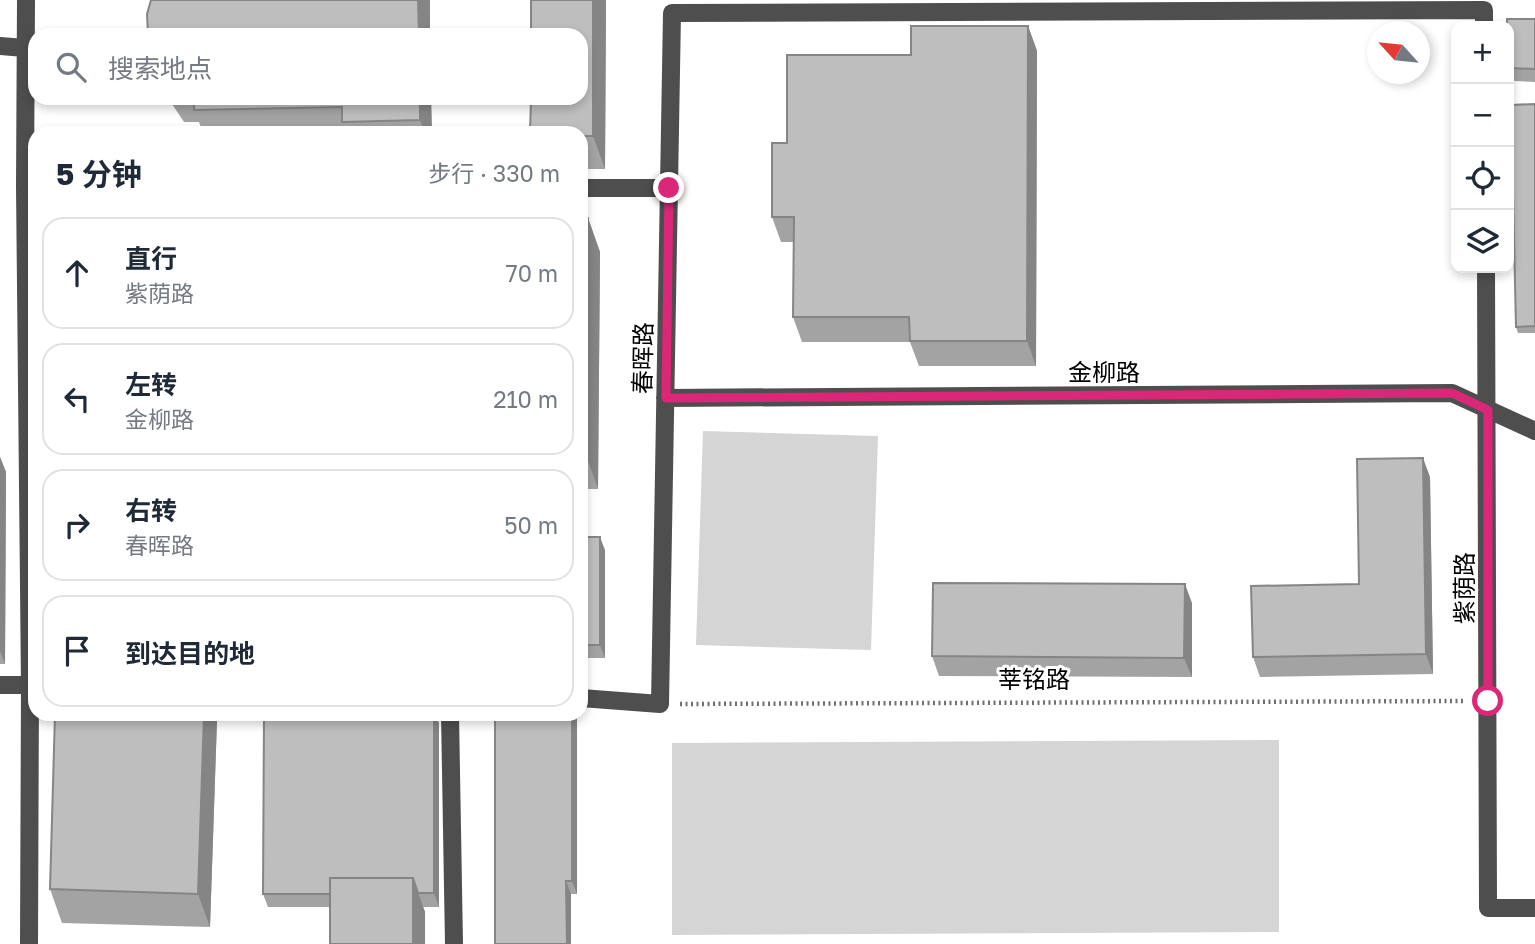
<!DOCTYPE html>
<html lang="zh">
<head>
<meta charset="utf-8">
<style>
  :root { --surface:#fff; --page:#f6f6f7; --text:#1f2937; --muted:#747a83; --line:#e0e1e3 }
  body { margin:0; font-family:"Golos Text","Noto Sans SC",sans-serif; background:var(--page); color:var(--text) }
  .controls { position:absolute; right:21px; top:21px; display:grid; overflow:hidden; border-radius:14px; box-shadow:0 4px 10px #0003 }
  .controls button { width:63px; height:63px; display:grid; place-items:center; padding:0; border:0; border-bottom:2px solid var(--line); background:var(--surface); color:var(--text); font:35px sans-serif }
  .compass { position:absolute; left:1367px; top:21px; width:63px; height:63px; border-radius:50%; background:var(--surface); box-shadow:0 4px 10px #0003; rotate:297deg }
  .stop { position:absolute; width:21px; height:21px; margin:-16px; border:5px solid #db2777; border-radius:50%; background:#fff }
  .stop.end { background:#db2777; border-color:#fff; box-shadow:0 2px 7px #0008 }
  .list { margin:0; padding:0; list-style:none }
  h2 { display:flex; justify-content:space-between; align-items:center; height:91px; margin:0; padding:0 28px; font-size:30px }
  h2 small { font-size:23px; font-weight:400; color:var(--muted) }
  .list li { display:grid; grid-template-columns:46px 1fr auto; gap:21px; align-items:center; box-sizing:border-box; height:112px; margin:0 14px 14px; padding:0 14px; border:2px solid var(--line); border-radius:21px }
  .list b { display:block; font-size:26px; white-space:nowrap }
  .list p { margin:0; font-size:23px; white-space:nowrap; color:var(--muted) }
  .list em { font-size:23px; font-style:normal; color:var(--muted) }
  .icon { flex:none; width:38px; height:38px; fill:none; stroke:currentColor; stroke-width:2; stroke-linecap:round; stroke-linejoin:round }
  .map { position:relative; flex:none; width:1535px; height:944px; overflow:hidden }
  .search { position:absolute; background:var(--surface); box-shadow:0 4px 10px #0003; left:28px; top:28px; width:560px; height:77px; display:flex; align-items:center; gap:18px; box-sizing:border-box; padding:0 24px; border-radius:21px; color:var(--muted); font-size:26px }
  .panel { position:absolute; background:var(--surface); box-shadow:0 4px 10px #0003; left:28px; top:126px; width:560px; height:595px; border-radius:21px }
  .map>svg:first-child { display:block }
  .green { fill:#d5d5d5 }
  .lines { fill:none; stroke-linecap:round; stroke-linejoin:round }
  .path { stroke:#707070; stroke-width:4.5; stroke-dasharray:2 3.5; stroke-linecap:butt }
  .minor { stroke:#4e4e4e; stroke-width:18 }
  .wall { fill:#a3a3a3 }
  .shaded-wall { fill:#858585 }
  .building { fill:#bebebe; stroke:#858585; stroke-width:2 }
  .route { stroke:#db2777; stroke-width:9 }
  .labels { text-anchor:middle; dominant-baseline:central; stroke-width:6; stroke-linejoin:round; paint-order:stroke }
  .street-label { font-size:24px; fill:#000; stroke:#fff }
</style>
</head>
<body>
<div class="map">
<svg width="1535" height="944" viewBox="0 0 1535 944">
  <rect width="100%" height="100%" fill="#fff"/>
  <path class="green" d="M703,431L878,436L871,650L696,645Z
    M1279,740V932L672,935V743Z"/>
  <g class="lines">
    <path class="path" d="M680,704L1466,701"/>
    <path class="minor" d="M26,0L25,186L30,685L29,944
      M0,46L25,48
      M581,188H669
      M1486,268L1488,908H1535
      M665,398L1452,393L1535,431
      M0,685H35
      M581,698L660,704L672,13L1484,10V26
      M450,714L454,944"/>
  </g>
  <path class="wall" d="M606,0L605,169H581V133Z
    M1535,19V82L1513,81L1509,68Z
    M1028,26L1037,51L1036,366H919L910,342H802L793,317L794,242H781L772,217L787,143L911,55Z
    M168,98H431L432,133H203L199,122H184Z
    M1535,104V333H1518L1516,327Z
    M581,218H588L600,252L598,489H581Z
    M0,457L6,472L5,664H0Z
    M1430,477L1433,674L1260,677L1253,657L1359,584Z
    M581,537L605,550V658H581Z
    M1192,603V677L939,676L932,656Z
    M434,714H436L439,724V907H423L425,912V944H330V907H268L263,894Z
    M577,716V894H571L495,944Z
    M217,720L210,927L62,923L50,889Z"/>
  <path class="shaded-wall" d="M418,0H430V35H419Z
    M593,0H606L605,169L593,136Z
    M1028,26L1037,51L1036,366L1027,341Z
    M420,98H431L432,133H425L420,120Z
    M588,218L600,252L598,489L586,455Z
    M0,457L6,472L5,664L0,651Z
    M1423,458L1430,477L1433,674L1426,654Z
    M600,537L605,550V658L600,645Z
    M1185,584L1192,603V677L1184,658Z
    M204,714H215L217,720L210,927L198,894Z
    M434,714H436L439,724V907L434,893Z
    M572,714H577V894L572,881Z
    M413,878L425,912V944H413Z
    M566,881L571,894V944H567Z"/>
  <path class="building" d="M151,0H418L419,35H148L147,14Z
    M531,0H593V136H581V133H530L531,98H581V35H531Z
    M1507,19H1535V69L1509,68V26H1507Z
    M911,26H1028L1027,341H910L909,317H793L794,217H772V143H787V55H911Z
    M194,98H420V120L342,122V107L194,110Z
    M1535,104V326L1516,327L1511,105Z
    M581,218H588L586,455H581Z
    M1423,458L1426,654L1253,657L1251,586L1359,584L1357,459Z
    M581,537H600V645H581Z
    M933,583L1185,584L1184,658L932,656Z
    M55,714H204L198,894L50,889Z
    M264,714H434V893H418L413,878H330V894H263Z
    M495,714H572V881H566L567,944H495Z
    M330,878H413V944H330Z"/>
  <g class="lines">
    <path class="route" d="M669,188L666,398L1452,393L1488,410V701"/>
  </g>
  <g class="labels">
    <g class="street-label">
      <text transform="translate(642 358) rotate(-89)">春晖路</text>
      <text x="1104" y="371">金柳路</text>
      <text transform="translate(1463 588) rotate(-90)">紫荫路</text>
      <text x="1034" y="678">莘铭路</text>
    </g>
  </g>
</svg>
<div class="controls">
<button>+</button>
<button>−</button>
<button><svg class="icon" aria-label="locate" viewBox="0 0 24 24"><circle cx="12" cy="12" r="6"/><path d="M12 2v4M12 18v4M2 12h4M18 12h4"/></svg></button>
<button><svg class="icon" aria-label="layers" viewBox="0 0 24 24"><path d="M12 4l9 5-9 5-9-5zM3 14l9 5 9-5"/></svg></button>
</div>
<svg class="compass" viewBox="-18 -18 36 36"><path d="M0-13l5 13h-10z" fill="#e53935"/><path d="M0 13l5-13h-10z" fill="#747a83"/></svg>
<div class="stop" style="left:1488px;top:701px"></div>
<div class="stop end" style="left:669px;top:188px"></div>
<div class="search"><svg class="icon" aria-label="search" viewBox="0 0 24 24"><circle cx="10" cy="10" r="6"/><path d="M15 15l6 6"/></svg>搜索地点</div>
<section class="panel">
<h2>5 分钟<small>步行 · 330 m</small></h2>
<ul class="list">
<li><svg class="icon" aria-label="ahead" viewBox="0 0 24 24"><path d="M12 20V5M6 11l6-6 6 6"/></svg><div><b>直行</b><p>紫荫路</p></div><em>70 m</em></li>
<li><svg class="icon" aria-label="left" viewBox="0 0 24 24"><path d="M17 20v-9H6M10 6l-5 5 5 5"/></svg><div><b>左转</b><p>金柳路</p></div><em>210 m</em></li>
<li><svg class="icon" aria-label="right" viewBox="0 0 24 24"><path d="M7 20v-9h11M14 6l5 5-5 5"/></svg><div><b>右转</b><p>春晖路</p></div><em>50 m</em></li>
<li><svg class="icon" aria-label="arrive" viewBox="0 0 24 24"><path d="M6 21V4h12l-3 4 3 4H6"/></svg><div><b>到达目的地</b></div></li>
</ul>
</section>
</div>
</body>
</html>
